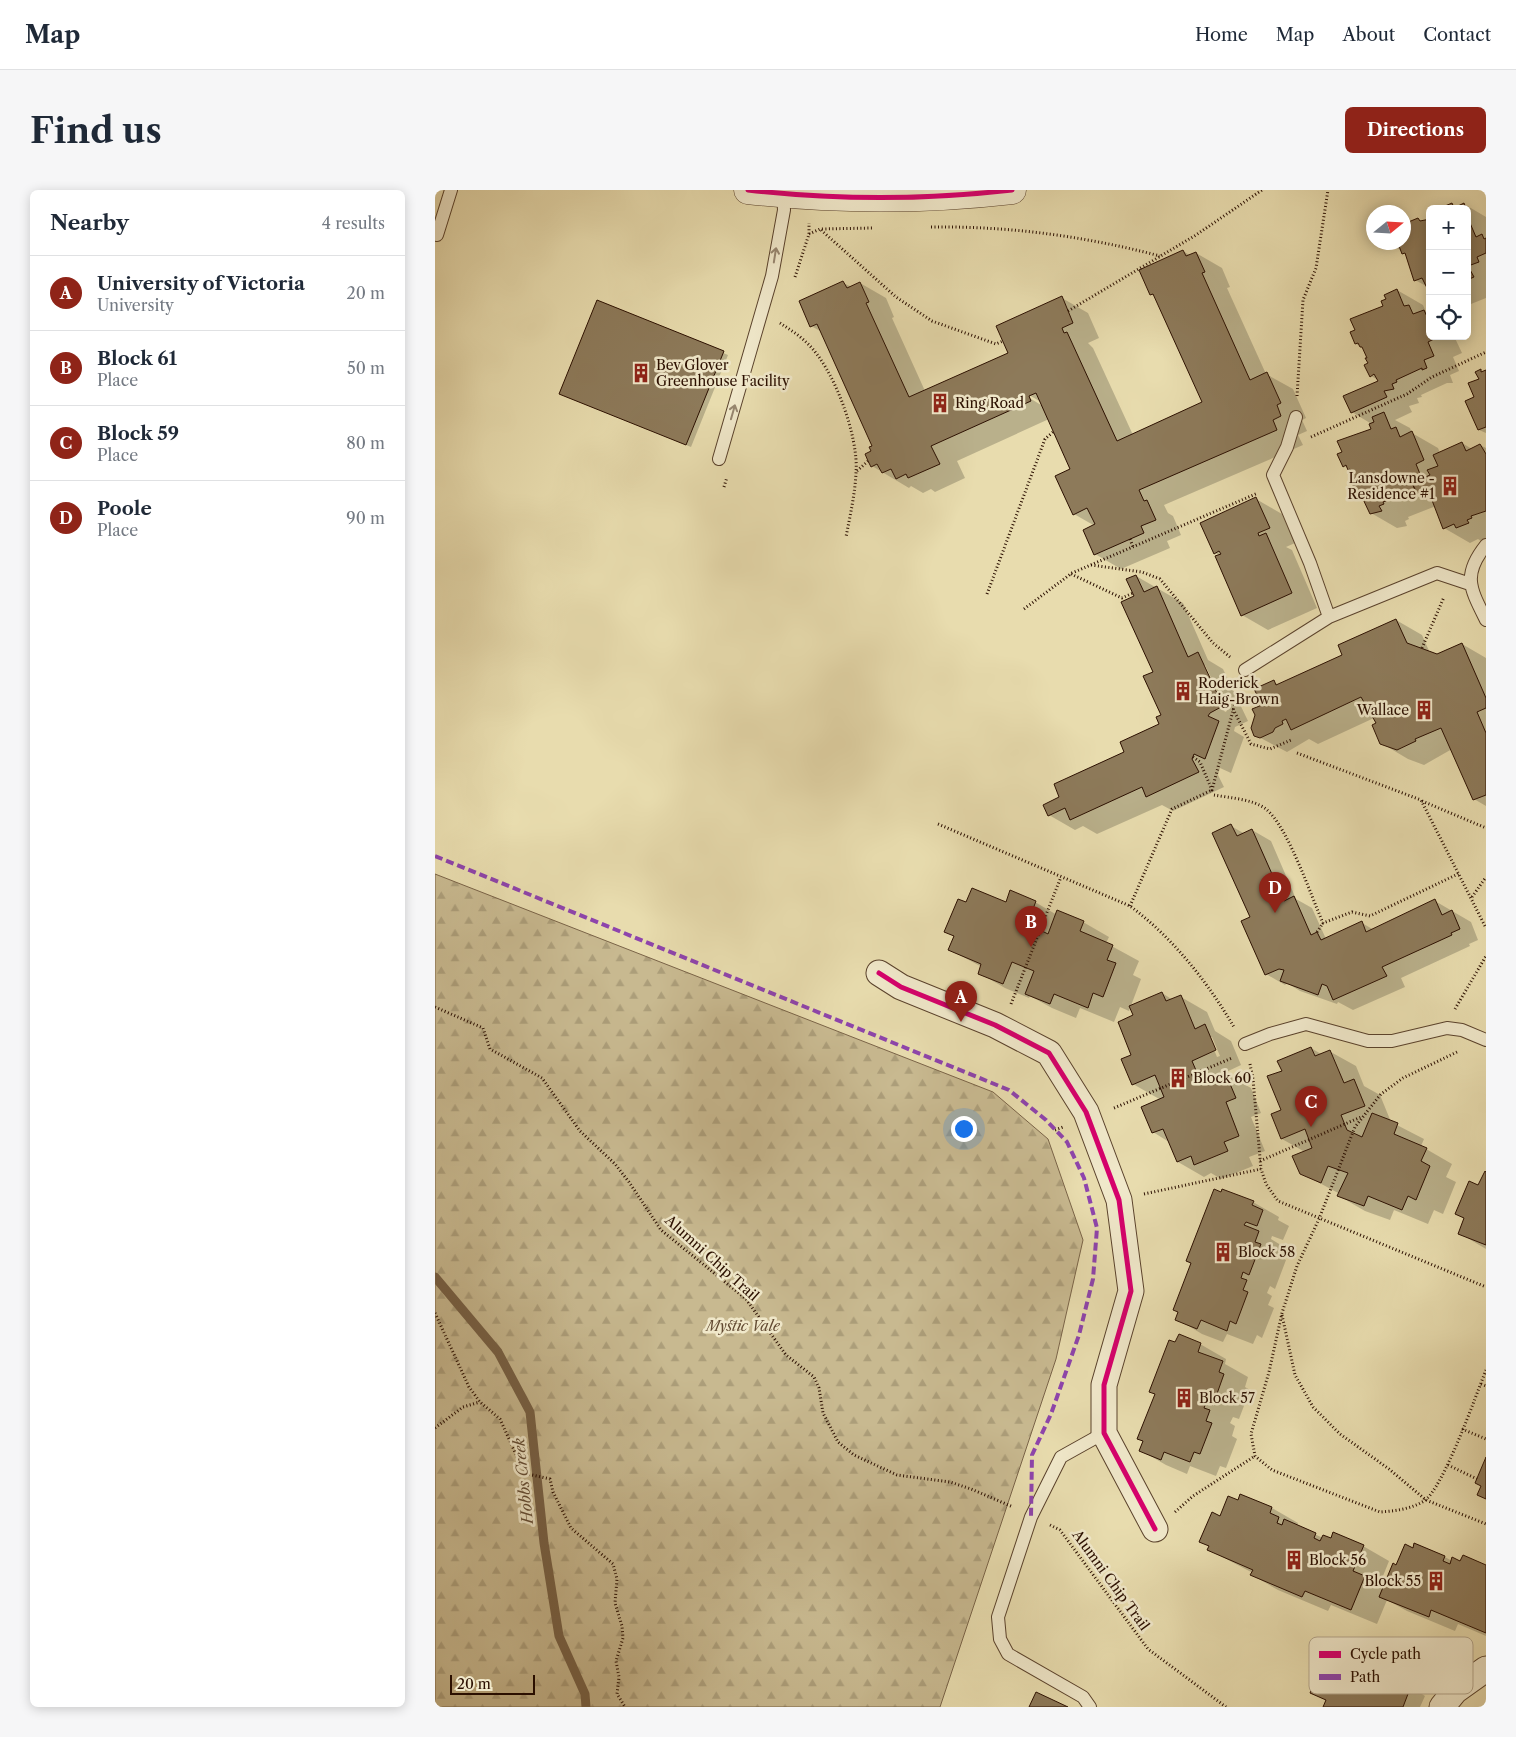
<!DOCTYPE html>
<html lang="en">
<head>
<meta charset="utf-8">
<style>
  :root { --surface:#fff; --page:#f6f6f7; --text:#1f2937; --muted:#747a83; --line:#e0e1e3; --accent:#8f2418 }
  body { margin:0; font-family:"Libre Caslon Text",serif; background:var(--page); color:var(--text) }
  .controls { position:absolute; right:15px; top:15px; display:grid; overflow:hidden; border-radius:8px; box-shadow:0 2px 12px #0003 }
  .controls button { width:45px; height:45px; display:grid; place-items:center; padding:0; border:0; border-bottom:1px solid var(--line); background:var(--surface); color:var(--text); font:25px sans-serif }
  .compass { position:absolute; left:931px; top:15px; width:45px; height:45px; border-radius:50%; background:var(--surface); box-shadow:0 2px 12px #0003; rotate:72deg }
  .scale { position:absolute; left:15px; bottom:12px; width:85px; box-sizing:border-box; padding-left:5px; border:2px solid #2b0f00; border-top:0; font-size:14px; line-height:18px; white-space:nowrap; color:#2b0f00; -webkit-text-stroke:4px #f0e8ca; paint-order:stroke }
  .you { position:absolute; left:528px; top:938px; width:18px; height:18px; margin:-12px; border:4px solid #fff; border-radius:50%; background:#1a73e8; box-shadow:0 0 0 8px #1a73e833 }
  .badge { display:grid; place-items:center; width:32px; height:32px; border-radius:50%; background:var(--accent); color:#fff; font-size:16px; font-weight:700 }
  .pin { position:absolute; translate:-50% -41px; filter:drop-shadow(0 1px 2px #0008) }
  .pin::after { content:''; position:absolute; top:26px; width:18px; height:15px; background:inherit; clip-path:polygon(0 0,100% 0,50% 100%) }
  .list { margin:0; padding:0; list-style:none }
  h2 { display:flex; justify-content:space-between; align-items:center; height:65px; margin:0; padding:0 20px; font-size:21px }
  h2 small { font-size:16px; font-weight:400; color:var(--muted) }
  .list li { display:grid; grid-template-columns:32px 1fr auto; gap:15px; align-items:center; box-sizing:border-box; height:75px; padding:0 20px; border-top:1px solid var(--line) }
  .list b { display:block; font-size:19px; white-space:nowrap }
  .list p { margin:0; font-size:16px; white-space:nowrap; color:var(--muted) }
  .list em { font-size:16px; font-style:normal; color:var(--muted) }
  .icon { flex:none; width:28px; height:28px; fill:none; stroke:currentColor; stroke-width:2; stroke-linecap:round; stroke-linejoin:round }
  .map { position:relative; flex:none; width:1051px; height:1517px; overflow:hidden; border-radius:8px }
  header { display:flex; align-items:center; gap:30px; box-sizing:border-box; height:70px; padding:0 25px; background:var(--surface); border-bottom:1px solid var(--line) }
  header strong { font-size:24px }
  nav { display:flex; gap:28px; margin-inline-start:auto; font-size:18px }
  .intro { display:flex; align-items:center; justify-content:space-between; box-sizing:border-box; height:120px; padding:0 30px }
  h1 { margin:0; font-size:35px }
  .button { padding:12px 22px; border-radius:8px; background:var(--accent); color:#fff; font-size:18px; font-weight:700 }
  main { display:flex; gap:30px; padding:0 30px }
  aside { flex:1; background:var(--surface); border-radius:8px; box-shadow:0 2px 12px #0003 }
  .map>svg:first-child { display:block }
  .forest { fill:url(#forest-firs); stroke:#7a6448 }
  .shadow { fill:#0003; fill-rule:evenodd }
  .lines { fill:none; stroke-linecap:round; stroke-linejoin:round }
  .stream { stroke:#766045; stroke-width:9 }
  .building { fill:#8d7a5a; stroke:#2b0f00 }
  .service-casing { stroke:#5a422c; stroke-width:14 }
  .minor-casing { stroke:#5a422c; stroke-width:27 }
  .tertiary-casing { stroke:#5a422c; stroke-width:29 }
  .path { stroke:#2b0f00; stroke-width:3; stroke-dasharray:1 2.5; stroke-linecap:butt }
  .service { stroke:#f0e8ca; stroke-width:12 }
  .minor { stroke:#f0e8ca; stroke-width:25 }
  .tertiary { stroke:#f0e8ca; stroke-width:28 }
  .quiet { stroke:#8e44ad; stroke-width:4; stroke-dasharray:8 4; stroke-linecap:butt }
  .cycleway-casing { stroke:#f0e8ca; stroke-width:8 }
  .cycleway { stroke:#d6006c; stroke-width:5 }
  .oneway { stroke:#97866f }
  .labels { text-anchor:middle; dominant-baseline:central; stroke-width:5; stroke-linejoin:round; paint-order:stroke }
  .poi-label { font-size:14px; fill:#2b0f00; stroke:#f0e8ca; text-anchor:start }
  .street-label { font-size:14px; fill:#2b0f00; stroke:#f0e8ca }
  .park-label { font-size:14px; font-style:italic; fill:#624a32; stroke:#f0e8ca }
  .water-label { font-size:15px; font-style:italic; fill:#634c34; stroke:#f0e8ca }
  .key { fill:#f0e8ca; stroke:#b5a78d; stroke-width:1 }
  .key-label { font-size:14px; fill:#2b0f00 }
</style>
</head>
<body>
<header>
<strong>Map</strong>
<nav><a>Home</a><a>Map</a><a>About</a><a>Contact</a></nav>
</header>
<div class="intro"><h1>Find us</h1><a class="button">Directions</a></div>
<main>
<aside>
<h2>Nearby<small>4 results</small></h2>
<ul class="list">
<li><span class="badge">A</span><div><b>University of Victoria</b><p>University</p></div><em>20 m</em></li>
<li><span class="badge">B</span><div><b>Block 61</b><p>Place</p></div><em>50 m</em></li>
<li><span class="badge">C</span><div><b>Block 59</b><p>Place</p></div><em>80 m</em></li>
<li><span class="badge">D</span><div><b>Poole</b><p>Place</p></div><em>90 m</em></li>
</ul>
</aside>
<div class="map">
<svg width="1051" height="1517" viewBox="0 0 1051 1517">
  <defs>
    <pattern id="forest-firs" width="22" height="20" patternUnits="userSpaceOnUse" patternTransform="scale(1.25)"><rect width="22" height="20" fill="#c8b990"/><path d="M5 1l3.5 6h-7zM16 11l3.5 6h-7z" fill="#ac9e7a"/></pattern>
  </defs>
  <rect width="100%" height="100%" fill="#e8dcae"/>
  <filter id="stains"><feTurbulence type="fractalNoise" baseFrequency=".004" numOctaves="4"/><feColorMatrix values="0 0 0 0 .2 0 0 0 0 .09 0 0 0 0 .02 0 0 0 .5 -.17"/></filter>
  <radialGradient id="worn" r=".72"><stop offset=".6" stop-color="#630" stop-opacity="0"/><stop offset="1" stop-color="#630" stop-opacity=".3"/></radialGradient>
  <path class="forest" d="M0,684L558,902L613,949L648,1050L621,1169L505,1517H0Z"/>
  <path class="shadow" d="M1017,14L1023,17L1029,14L1051,27V108L1036,114L1032,112V19H1006Z
    M983,29L988,32L995,30V98L980,90L972,65L961,57L968,52L975,39Z
    M748,61L756,66L761,63L787,78L795,97L792,98L831,184L858,199L871,228L867,230L872,241L863,245L868,255L729,315L733,323L738,326L746,345L732,351L735,358L686,379L660,364V336L639,324L637,280L614,229L522,271L530,288L500,302L496,299L488,303L476,296L474,298L437,276L439,257L387,142L376,136L408,93L417,97L425,93L451,108L459,127L457,128L490,201L574,163L627,108L653,123L664,148L653,153L658,158L698,245L769,213L721,107L716,104ZM589,202L606,212V215L588,204Z
    M962,100L988,115L991,122L995,124V146H1019L1027,163L1018,167L1024,181L1015,185L1018,193H1012L986,205L987,207L982,208L984,213L974,216L977,222L960,230L975,238L977,243L1003,258L1005,263L1027,253L1037,259L1045,255L1051,258V352L1049,353L1043,349L1035,353L1009,338L1001,316L973,327L974,329L970,331L972,336L962,338L936,323L931,312L924,308L921,290L917,281L909,276L938,239L935,233L917,222L945,191L936,186L934,169L929,158L921,154Z
    M162,111L293,165L256,257L130,206Z
    M1046,181H1051V243L1044,240L1032,212L1041,208Z
    M821,309L847,324L860,353L851,357L857,360L882,418L833,440L807,425L785,366L780,363Z
    M701,386L748,413L773,470L788,479L813,531L800,537L799,541L809,547L796,583L785,578L783,585L789,597L738,621L727,615L662,644L648,636L640,640L614,625L626,608L691,563L726,534L728,525L701,407ZM767,475H770L792,521L790,522Z
    M961,430L987,445L995,463L1002,466L1027,454L1051,468V616L1039,609L1017,559L989,575L973,569L946,553L939,528L883,554L874,549L852,562L820,545L828,516L839,492L844,495L909,466Z
    M796,636L810,644L817,640L836,651L861,709L877,718L891,749L927,733L939,740L1000,711L1036,732L1043,750L1034,754L1035,756L966,788L970,797L918,820L903,812L902,814L865,801L852,793L850,795L831,784Z
    M600,712L622,725L648,732L674,747L671,753L704,771L698,785L706,789L694,821L685,817L679,832L645,818L641,828L617,818L595,806L594,808L570,798L544,783L547,777L515,760L520,747L511,741L532,713Z
    M727,803L738,810L746,807L772,822L780,841L796,851L806,875L789,883L816,898L826,923L816,927L830,961L814,967L818,976L786,989L776,983L769,987L743,972L734,952L718,942L726,910L698,894L700,826ZM774,847H777L785,866L782,867Z
    M876,858L886,864L894,861L921,876L929,896L945,905L956,932L989,949L986,956L1017,974L1011,987L1021,992L1008,1024L999,1020L993,1034L959,1020L955,1030L930,1021L904,1006L905,1004L866,983L870,962L847,949L848,881Z
    M1051,983V1059L1024,1043L1030,1029L1021,1024L1044,996Z
    M818,1012L844,1027L843,1030L854,1036L848,1050L837,1046L836,1049L849,1057L845,1067L851,1070L840,1099L835,1096L832,1103L837,1106L833,1115L839,1118L827,1148L822,1145L818,1154L792,1144L788,1152L767,1144L742,1129Z
    M765,1154L791,1169L790,1174L813,1187L810,1197L815,1200L804,1229L798,1227L795,1233L800,1236L797,1246L802,1249L791,1278L785,1276L781,1286L755,1276L752,1284L731,1275L705,1260L709,1252L704,1249Z
    M806,1305L837,1318L863,1333L862,1336L888,1348L928,1356L954,1371L944,1396L949,1398L962,1376L1010,1367L1017,1371L1051,1377V1446L1023,1434L1020,1441L972,1421L952,1410L942,1434L896,1415L893,1421L843,1400L817,1385L818,1383L774,1360L775,1357L765,1351L785,1328L803,1312Z
    M893,1463L976,1497L990,1506L985,1517H889L892,1511L877,1503Z"/>
  <g class="lines">
    <path class="stream" d="M0,1087L63,1162L95,1222L109,1353L124,1446L150,1504L151,1517"/>
  </g>
  <path class="building" d="M1017,13L1019,18L1029,13L1031,18L1003,19Z
    M1032,26L1041,47L1047,44L1049,49L1051,48V63L1042,67L1044,72L1033,76L1039,87L1032,90Z
    M983,28L985,31L995,29V97L992,98L987,88L979,91L970,63L967,64L964,56L960,58L958,52H968V40L973,38L971,33Z
    M748,60L751,66L761,62L770,82L767,83L815,190L832,182L846,213L842,215L846,226L838,230L842,240L704,300L709,311L712,310L721,330L706,336L709,343L659,365L648,340L660,334L652,318L638,325L620,286L635,279L601,203L594,206L596,211L496,256L505,274L473,288L471,284L461,289L456,279L447,283L442,274L436,277L433,271L430,264L436,261L434,257L437,256L382,134L375,137L364,111L408,91L412,98L425,92L434,112L431,113L474,207L573,163L561,136L627,106L638,133L627,138L629,143L632,142L682,251L767,212L718,104L715,105L704,80Z
    M962,99L969,116L974,115L978,124L989,120L995,133V146L1001,148L993,152L999,166L989,170L992,178L987,180V178L961,190L962,192L957,194L959,199L949,201L952,207L916,223L908,206L943,191L939,184L935,187L929,175L933,173L930,168H932L927,157H925L923,153L920,154L915,142L920,140L915,129L948,116L946,111L951,109L949,105Z
    M162,110L289,161L251,255L124,204Z
    M1046,179V182L1051,180V237L1043,240L1030,211L1039,207L1033,193L1044,189L1040,182Z
    M949,222L956,239L961,237L965,247L977,241L989,270L981,274L987,289L977,293L980,300L948,312L949,314L944,316L947,321L935,324L927,307L923,309L917,296L920,295V290L915,279L913,280L911,275L908,277L902,264L907,262L902,251L936,239L934,234L939,232L937,227Z
    M1027,252L1031,261L1045,254L1051,264V321L1036,326L1037,328L1032,330L1034,333L1021,338L1019,334L1008,339L995,305L990,308L987,303L983,305L977,293L995,285L992,280L1003,276L998,265Z
    M821,307L835,338L823,343L824,346L831,343L857,403L806,426L780,366L786,364L784,361L779,364L765,333Z
    M701,385L709,402L722,396L753,467L763,462L788,516L775,523L773,526L784,531L770,569L759,564L757,569L764,582L711,607L707,597L635,630L630,618L613,626L608,615L624,607L619,594L689,562L685,552L724,534L721,527L726,525L708,486L718,482L686,412L699,406L691,389Z
    M961,429L972,453L1002,464L1027,453L1051,508V518L1042,522L1051,543V605L1038,610L1006,538L980,549L981,551L962,560L945,554L937,535L941,533L926,507L856,540L851,529L847,531L848,534L840,538L838,542L825,548L819,546L816,538L820,525L817,519L827,515L819,499L839,490L841,495L907,465L903,455Z
    M796,634L802,646L817,639L849,711L859,706L876,745L882,742L886,750L927,731L931,742L1000,709L1007,725L1017,720L1025,739L1016,743L1017,745L947,777L952,786L898,810L892,796L887,794L883,805L845,791L849,780L844,779L830,785L806,731L815,727L777,643Z
    M537,698L571,712L575,700L601,711L592,735L605,740L613,744L622,720L649,731L645,741L678,755L672,770L681,773L668,807L658,803L653,818L619,804L615,814L590,804L599,781L577,772L568,794L543,784L546,774L513,760L519,746L509,742L523,709L531,712Z
    M727,802L731,811L746,805L760,839L770,834L781,860L757,871L766,892L790,882L801,908L791,912L804,946L789,952L793,961L759,975L756,966L742,972L728,939L717,943L706,917L729,907L720,885L697,895L686,869L696,865L683,832L698,825L694,816Z
    M876,857L880,866L895,860L909,893L919,889L930,916L906,925L912,940L927,947L937,923L963,933L959,944L992,958L986,971L995,976L981,1010L973,1006L967,1020L933,1006L929,1016L902,1006L913,983L893,976L886,993L865,984L857,966L877,958L870,939L846,949L836,924L846,920L832,886L847,881L842,871Z
    M1050,981L1051,982V1055L1023,1044L1029,1028L1020,1024L1034,991L1043,995Z
    M779,999L786,1002L787,999L819,1011L817,1015L828,1020L822,1036L811,1032L809,1035L824,1041L820,1052L826,1054L814,1085L808,1082L806,1088L812,1090L808,1100L813,1102L801,1134L795,1131L792,1141L766,1130L762,1139L740,1130L743,1122L738,1120L756,1073L751,1071Z
    M744,1144L766,1153L763,1162L788,1171L784,1182L789,1184L778,1215L771,1213L769,1218L775,1220L771,1231L777,1233L765,1264L759,1262L755,1272L729,1262L726,1270L704,1261L708,1251L702,1249L720,1204L714,1202L734,1150L740,1152Z
    M1051,1267V1309L1042,1305L1046,1296L1040,1293Z
    M805,1304L837,1317L835,1323L844,1327L842,1333L847,1335L849,1329L881,1343L879,1348L885,1351L888,1345L896,1348L898,1342L929,1355L918,1381L930,1386L916,1420L870,1401L867,1407L815,1385L818,1380L772,1360L774,1356L764,1352L777,1322L785,1326L793,1306L803,1310Z
    M979,1353L1010,1366L1008,1371L1015,1374L1017,1367L1025,1371L1028,1365L1051,1375V1443L996,1420L994,1427L944,1407L958,1373L961,1375L970,1354L978,1358Z
    M892,1462L976,1496L968,1517H888L891,1510L875,1503Z
    M601,1502L633,1517H594Z"/>
  <g class="lines">
    <defs>
      <path id="service" d="M2,45L16,0
        M861,227L852,257L838,285L875,373L894,427
        M284,269L337,86L349,20L348,4
        M1051,355C1027,385 1035,398 1051,430
        M810,480L894,427L1002,383L1035,394
        M810,854L835,844L871,834L933,851H957L1012,838L1027,840L1051,850
        M655,1517L648,1507L573,1464L565,1449L563,1427L596,1327L626,1267L669,1243"/>
      <path id="minor" d="M444,783L466,797L560,835L614,863L651,922L684,1010L696,1101L669,1195V1243L720,1339
        M1007,1517L1020,1501L1051,1479"/>
      <path id="tertiary" d="M313,0C400,10 490,10 577,0"/>
    </defs>
    <use href="#service" class="service-casing"/>
    <use href="#minor" class="minor-casing"/>
    <use href="#tertiary" class="tertiary-casing"/>
    <path class="path" d="M496,37C574,36 649,46 725,66
      M386,40L461,107L497,131L561,154L568,151
      M374,44L385,39L439,38
      M360,87L374,44V33
      M633,121L761,45L827,0
      M345,133C354,139 364,145 372,153C399,178 424,247 421,283C420,304 415,326 411,347
      M862,206L868,110L881,78L893,0
      M876,247L972,204L997,187L1051,162
      M422,281L433,271
      M289,297L292,287
      M695,349L698,357
      M656,375L707,382L725,389L778,453L795,467
      M636,384L687,408L698,403
      M552,404L610,249L618,242
      M589,419L637,383L823,303
      M987,458L1009,407
      M798,519L816,554L835,559L856,550
      M862,563L986,610L1051,738
      M758,567L765,572L777,600L804,498
      M779,605C795,608 818,609 831,619C853,637 876,706 888,733L917,722L935,726L1025,683
      M987,611L1051,638
      M503,634L695,716C737,747 772,791 799,837
      M1037,707L1051,687
      M695,716L737,619L777,600
      M882,742L888,733
      M576,814L626,687
      M0,817L48,838L55,859L107,888L145,941L180,974L194,992L226,1040L311,1109L351,1165L379,1187L384,1198L388,1223L403,1252L419,1265L462,1285L515,1292L536,1299L578,1317
      M1020,819L1051,766
      M1022,862L968,888L946,904L920,937L884,1029L862,1076L847,1123L834,1182L816,1244L820,1266L837,1280L945,1322C960,1321 976,1319 989,1311C1008,1299 1041,1205 1051,1180
      M815,874L818,889L826,979L831,994L843,1011L1051,1097
      M679,918L797,868
      M620,940L628,937
      M825,971L926,927
      M709,1004L826,979
      M0,1123L34,1197L45,1212L65,1229L84,1271L93,1284L115,1289L118,1302L136,1338L178,1374L182,1389L180,1413L187,1436L188,1448L181,1471L184,1487L182,1504L190,1517
      M847,1125L860,1185L878,1217L905,1244L954,1279L991,1310L1051,1334
      M1046,1194L1051,1196
      M0,1238L28,1217L45,1212
      M1027,1239L1051,1249
      M1013,1275L1042,1289
      M740,1322L758,1306L820,1266
      M615,1335L625,1340L713,1459L791,1517"/>
    <use href="#service" class="service"/>
    <use href="#minor" class="minor"/>
    <use href="#tertiary" class="tertiary"/>
    <path class="quiet" d="M0,666L574,900L611,930L632,952L649,988L662,1038L658,1089L644,1145L616,1224L597,1265L596,1327"/>
    <defs>
      <path id="cycleway" d="M313,0C400,10 490,10 577,0
        M444,783L466,797L560,835L614,863L651,922L684,1010L696,1101L669,1195V1243L720,1339"/>
    </defs>
    <use href="#cycleway" class="cycleway-casing"/>
    <use href="#cycleway" class="cycleway"/>
  </g>
  <defs><path id="oneway-shaft" d="M-6 0H5M1.5-3L5.5 0L1.5 3" fill="none" stroke-width="1.6" stroke-linecap="round" stroke-linejoin="round" transform="scale(1.25)"/></defs>
  <g class="oneway">
    <use href="#oneway-shaft" transform="translate(340 65) rotate(-81)"/>
    <use href="#oneway-shaft" transform="translate(298 222) rotate(-74)"/>
  </g>
  <defs>
    <symbol id="building-bare" viewBox="-9 -9 18 18"><path d="M-4-6H4V6H1V3H-1V6H-4ZM-2.5-4.3h1.7v1.8h-1.7ZM.8-4.3h1.7v1.8H.8ZM-2.5-1h1.7V.8h-1.7ZM.8-1h1.7V.8H.8Z" fill="#8f2418" stroke="#f0e8ca" stroke-width="2.5" paint-order="stroke"/></symbol>
  </defs>
  <g fill-rule="evenodd">
    <use href="#building-bare" x="192" y="169" width="28" height="28"/>
    <use href="#building-bare" x="491" y="199" width="28" height="28"/>
    <use href="#building-bare" x="1001" y="282" width="28" height="28"/>
    <use href="#building-bare" x="734" y="487" width="28" height="28"/>
    <use href="#building-bare" x="975" y="506" width="28" height="28"/>
    <use href="#building-bare" x="729" y="874" width="28" height="28"/>
    <use href="#building-bare" x="774" y="1048" width="28" height="28"/>
    <use href="#building-bare" x="735" y="1194" width="28" height="28"/>
    <use href="#building-bare" x="845" y="1356" width="28" height="28"/>
    <use href="#building-bare" x="987" y="1377" width="28" height="28"/>
  </g>
  <g class="labels">
    <g class="poi-label">
      <text x="221" y="175">Bev Glover<tspan x="221" dy="16">Greenhouse Facility</tspan></text>
      <text x="520" y="213">Ring Road</text>
      <text x="1000" y="288" text-anchor="end">Lansdowne -<tspan x="1000" dy="16">Residence #1</tspan></text>
      <text x="763" y="493">Roderick<tspan x="763" dy="16">Haig-Brown</tspan></text>
      <text x="974" y="520" text-anchor="end">Wallace</text>
      <text x="758" y="888">Block 60</text>
      <text x="803" y="1062">Block 58</text>
      <text x="764" y="1208">Block 57</text>
      <text x="874" y="1370">Block 56</text>
      <text x="986" y="1391" text-anchor="end">Block 55</text>
    </g>
    <g class="street-label">
      <text transform="translate(277 1068) rotate(42)">Alumni Chip Trail</text>
      <text transform="translate(676 1390) rotate(54)">Alumni Chip Trail</text>
    </g>
    <g class="park-label">
      <text x="308" y="1136">Mystic Vale</text>
    </g>
    <g class="water-label">
      <text transform="translate(88 1291) rotate(-96)">Hobbs Creek</text>
    </g>
  </g>
  <rect x="874" y="1447" width="164" height="57" rx="8" class="key"/>
  <rect x="884" y="1461" width="22" height="7" fill="#d6006c"/>
  <rect x="884" y="1484" width="22" height="6" fill="#8e44ad"/>
  <g class="key-label">
    <text x="915" y="1469">Cycle path</text>
    <text x="915" y="1492">Path</text>
  </g>
  <rect width="100%" height="100%" filter="url(#stains)"/>
  <rect width="100%" height="100%" fill="url(#worn)"/>
</svg>
<div class="controls">
<button>+</button>
<button>−</button>
<button><svg class="icon" aria-label="locate" viewBox="0 0 24 24"><circle cx="12" cy="12" r="6"/><path d="M12 2v4M12 18v4M2 12h4M18 12h4"/></svg></button>
</div>
<svg class="compass" viewBox="-18 -18 36 36"><path d="M0-13l5 13h-10z" fill="#e53935"/><path d="M0 13l5-13h-10z" fill="#747a83"/></svg>
<div class="scale">20 m</div>
<div class="you"></div>
<div class="pin badge" style="left:526px;top:832px">A</div>
<div class="pin badge" style="left:596px;top:757px">B</div>
<div class="pin badge" style="left:876px;top:937px">C</div>
<div class="pin badge" style="left:840px;top:723px">D</div>
</div>
</main>
</body>
</html>
